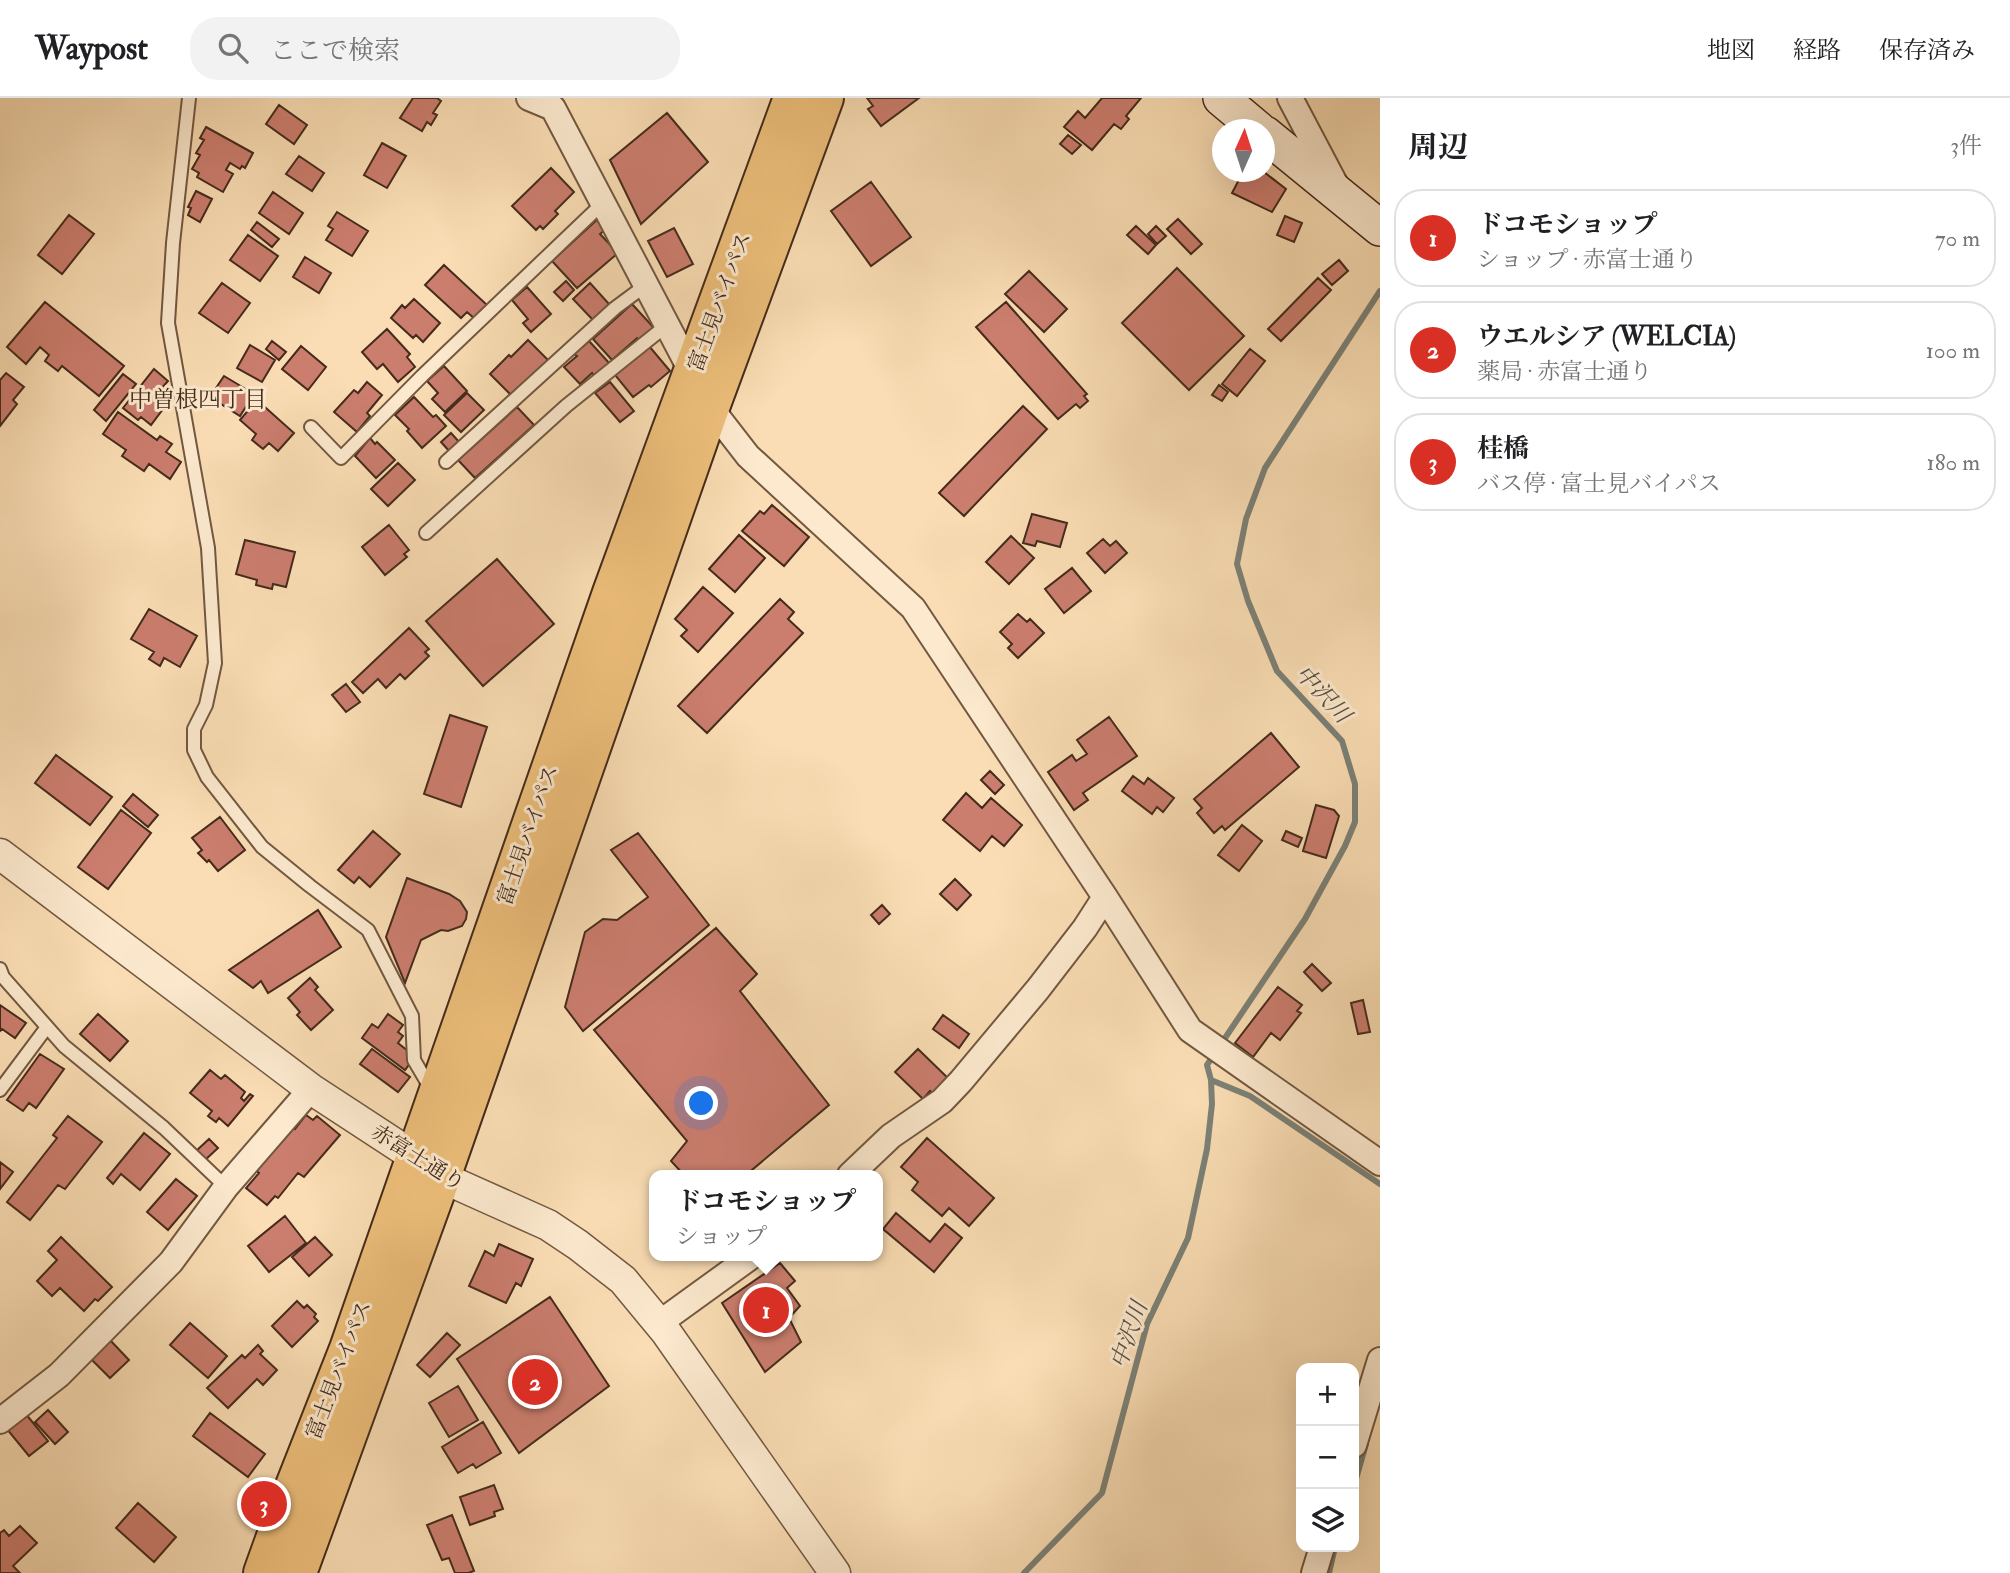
<!DOCTYPE html>
<html lang="ja">
<head>
<meta charset="utf-8">
<style>
  :root { --surface:#fff; --page:#f2f2f2; --text:#202124; --muted:#757577; --line:#e0e0e0; --accent:#d93025 }
  body { margin:0; font-family:"IM FELL Double Pica","Noto Serif JP",serif; background:var(--page); color:var(--text) }
  .controls { position:absolute; right:21px; bottom:21px; display:grid; overflow:hidden; border-radius:14px; box-shadow:0 7px 28px #0002 }
  .controls button { width:63px; height:63px; display:grid; place-items:center; padding:0; border:0; border-bottom:2px solid var(--line); background:var(--surface); color:var(--text); font:35px sans-serif }
  .compass { position:absolute; left:1212px; top:21px; width:63px; height:63px; border-radius:50%; background:var(--surface); box-shadow:0 7px 28px #0002; rotate:3deg }
  .you { position:absolute; left:702px; top:1006px; width:24px; height:24px; margin:-18px; border:5px solid #fff; border-radius:50%; background:#1a73e8; box-shadow:0 0 0 10px #1a73e833 }
  .badge { display:grid; place-items:center; width:46px; height:46px; border-radius:50%; background:var(--accent); color:#fff; font-size:23px; font-weight:700 }
  .pin { position:absolute; translate:-50% -50%; border:4px solid #fff; box-shadow:0 2px 7px #0006 }
  .popup { position:absolute; left:649px; top:1072px; width:234px; height:91px; box-sizing:border-box; display:grid; place-content:center; border-radius:14px; background:var(--surface); filter:drop-shadow(0 2px 5px #0005); font-size:23px; white-space:nowrap; color:var(--muted) }
  .popup b { font-size:26px; color:var(--text) }
  .popup::after { content:''; position:absolute; left:50%; top:100%; margin-left:-14px; border:14px solid transparent; border-top-color:var(--surface) }
  .list { margin:0; padding:0; list-style:none }
  h2 { display:flex; justify-content:space-between; align-items:center; height:91px; margin:0; padding:0 28px; font-size:30px }
  h2 small { font-size:23px; font-weight:400; color:var(--muted) }
  .list li { display:grid; grid-template-columns:46px 1fr auto; gap:21px; align-items:center; box-sizing:border-box; height:98px; margin:0 14px 14px; padding:0 14px; border:2px solid var(--line); border-radius:28px }
  .list b { display:block; font-size:26px; white-space:nowrap }
  .list p { margin:0; font-size:23px; white-space:nowrap; color:var(--muted) }
  .list em { font-size:23px; font-style:normal; color:var(--muted) }
  .icon { flex:none; width:38px; height:38px; fill:none; stroke:currentColor; stroke-width:2; stroke-linecap:round; stroke-linejoin:round }
  .map { position:relative; flex:none; width:1380px; height:1475px; overflow:hidden }
  header { display:flex; align-items:center; gap:42px; box-sizing:border-box; height:98px; padding:0 35px; background:var(--surface); border-bottom:2px solid var(--line) }
  header strong { font-size:33px }
  nav { display:flex; gap:38px; margin-inline-start:auto; font-size:24px }
  .search { width:490px; height:63px; background:var(--page); display:flex; align-items:center; gap:18px; box-sizing:border-box; padding:0 24px; border-radius:28px; color:var(--muted); font-size:26px }
  main { display:flex }
  aside { flex:1; background:var(--surface) }
  .map>svg:first-child { display:block }
  .lines { fill:none; stroke-linecap:round; stroke-linejoin:round }
  .stream { stroke:#7b8177; stroke-width:6 }
  .building { fill:#cb7d6e; stroke:#442b1b; stroke-width:2 }
  .service-casing { stroke:#725841; stroke-width:16 }
  .minor-casing { stroke:#725841; stroke-width:28 }
  .tertiary-casing { stroke:#725841; stroke-width:33 }
  .secondary-casing { stroke:#442b1b; stroke-width:38 }
  .trunk-casing { stroke:#442b1b; stroke-width:42 }
  .service { stroke:#fce9ce; stroke-width:12 }
  .minor { stroke:#fce9ce; stroke-width:24 }
  .tertiary { stroke:#fce9ce; stroke-width:30 }
  .secondary { stroke:#fce9ce; stroke-width:35 }
  .trunk { stroke:#edbe7a; stroke-width:38 }
  .labels { text-anchor:middle; dominant-baseline:central; stroke-width:6; stroke-linejoin:round; paint-order:stroke }
  .street-label { font-size:21px; fill:#442b1b; stroke:#fce9ce }
  .neighbourhood-label { font-size:23px; fill:#442b1b; stroke:#fce9ce }
  .water-label { font-size:23px; font-style:italic; fill:#5b4f41; stroke:#fce9ce }
</style>
</head>
<body>
<header>
<strong>Waypost</strong>
<div class="search"><svg class="icon" aria-label="search" viewBox="0 0 24 24"><circle cx="10" cy="10" r="6"/><path d="M15 15l6 6"/></svg>ここで検索</div>
<nav><a>地図</a><a>経路</a><a>保存済み</a></nav>
</header>
<main>
<div class="map">
<svg width="1380" height="1475" viewBox="0 0 1380 1475">
  <rect width="100%" height="100%" fill="#faddb4"/>
  <filter id="stains"><feTurbulence type="fractalNoise" baseFrequency=".00286" numOctaves="4"/><feColorMatrix values="0 0 0 0 .2 0 0 0 0 .09 0 0 0 0 .02 0 0 0 .5 -.17"/></filter>
  <radialGradient id="worn" r=".72"><stop offset=".6" stop-color="#630" stop-opacity="0"/><stop offset="1" stop-color="#630" stop-opacity=".3"/></radialGradient>
  <g class="lines">
    <path class="stream" d="M1221,946L1305,821L1345,748L1355,724V686L1342,643L1277,573L1248,503L1237,466L1246,421L1265,370L1380,193
      M1211,982L1250,998L1380,1086
      M1354,1388L1366,1346
      M1024,1475L1102,1395L1147,1226L1188,1140L1207,1051L1212,1006L1211,982L1207,967L1215,955
      M1329,1475L1335,1449"/>
  </g>
  <path class="building" d="M413,0H437L441,3L433,15L437,17L431,27L427,24L422,33L400,20Z
    M867,0H919L881,28L868,11L873,8Z
    M1102,0H1141L1126,18L1129,21L1121,31L1114,26L1092,52L1064,29L1078,13L1085,20Z
    M279,7L307,27L294,46L266,26Z
    M667,15L708,64L641,126L610,62Z
    M206,29L253,55L245,70L242,68L240,71L230,65L226,72L233,76L223,94L197,79L199,75L192,71L200,57L196,55L204,42L200,40Z
    M1068,37L1081,47L1072,56L1060,46Z
    M382,45L406,58L387,90L364,77Z
    M299,58L324,75L312,93L286,76Z
    M551,70L574,94L555,113L558,116L543,131L540,128L536,132L512,108Z
    M1243,74H1264L1286,91L1272,114L1232,95Z
    M871,84L911,139L871,168L831,113Z
    M196,93L212,101L200,124L188,117L191,110L188,109Z
    M273,94L303,115L289,136L259,115Z
    M337,114L368,133L352,158L326,142L333,131L328,128Z
    M69,117L94,136L62,176L38,157Z
    M1285,118L1302,125L1294,144L1277,137Z
    M599,120L606,131L600,136L618,155L577,190L552,163Z
    M1178,121L1202,146L1191,156L1167,131Z
    M257,124L279,141L272,149L251,132Z
    M1136,128L1156,147L1148,156L1127,137Z
    M1156,128L1166,138L1157,146L1148,136Z
    M674,130L693,166L667,179L648,143Z
    M248,137L278,158L260,183L230,162Z
    M305,159L331,175L319,195L293,179Z
    M1339,162L1348,173L1332,187L1322,176Z
    M444,167L487,207L475,221L467,214L461,220L425,187Z
    M1177,170L1244,238L1189,292L1122,225Z
    M1029,173L1067,211L1044,234L1005,196Z
    M1318,180L1331,192L1281,243L1268,231Z
    M566,183L574,192L563,203L554,194Z
    M222,185L250,205L228,235L199,215Z
    M590,185L609,206L593,222L573,201Z
    M527,189L551,216L531,234L523,225L528,221L512,202Z
    M414,201L440,225L423,244L416,237L413,240L391,220L402,207L405,210Z
    M45,204L124,268L99,298L62,268L58,273L45,263L49,257L40,249L26,266L7,249Z
    M1006,204L1087,296L1084,298L1088,303L1080,310L1076,306L1058,321L976,229Z
    M632,206L654,230L640,243L637,240L612,262L593,241Z
    M387,231L410,256L407,259L415,269L398,284L383,266L377,271L362,254Z
    M528,242L549,263L513,299L490,276L509,257L511,259Z
    M272,243L286,254L279,262L266,251Z
    M589,243L610,266L595,279L592,275L580,286L564,269L577,258L574,256Z
    M250,247L275,262L262,284L237,270Z
    M301,248L326,269L308,292L282,271Z
    M649,248L670,273L651,289L649,287L633,299L615,277Z
    M1250,251L1265,263L1237,298L1222,286Z
    M444,268L467,293L445,314L432,301L438,295L427,283Z
    M154,271L168,283L159,293L168,299L163,305L166,307L151,327L141,319L138,322L123,310Z
    M6,275L24,289L13,302L17,306L0,328V282Z
    M123,276L136,286L106,323L94,312Z
    M224,278L254,296L240,318L210,299Z
    M367,284L382,297L367,315L370,318L357,334L334,314L354,292L358,295Z
    M610,284L634,313L620,324L595,295Z
    M1219,287L1228,294L1222,303L1212,297Z
    M467,295L484,312L461,334L444,317Z
    M414,299L433,319L436,317L446,328L422,350L407,333L409,331L395,317Z
    M257,302L294,335L278,353L269,345L263,351L252,342L256,336L240,322Z
    M1023,308L1047,331L964,418L939,395Z
    M517,309L534,327L475,380L458,362Z
    M118,314L157,342L160,338L172,346L166,354L181,364L170,381L149,366L144,373L122,358L126,352L103,336Z
    M451,335L460,345L450,354L441,344Z
    M370,340L375,346L377,344L395,362L376,380L355,358Z
    M398,365L415,382L388,408L371,391Z
    M772,407L809,439L784,468L742,433L760,413L764,416Z
    M1032,416L1067,425L1060,449L1037,443L1035,448L1023,445Z
    M389,427L409,452L404,456L407,459L385,477L362,449Z
    M739,437L765,460L735,494L709,471Z
    M1011,438L1034,460L1009,486L986,464Z
    M1103,441L1110,448L1116,443L1127,455L1105,475L1087,455Z
    M245,442L295,454L286,489L273,486L272,491L256,487L257,482L236,476Z
    M497,461L554,526L483,588L426,523Z
    M1072,470L1091,493L1064,515L1045,491Z
    M703,489L733,515L698,554L681,538L687,532L675,521Z
    M780,501L794,514L788,521L803,535L707,635L678,608Z
    M149,511L197,538L180,569L164,560L160,568L149,561L154,554L131,541Z
    M1018,516L1027,524L1030,521L1044,535L1018,560L1008,550L1012,546L1000,534Z
    M409,530L429,551L425,554L429,558L405,581L400,576L386,590L378,581L363,595L352,584Z
    M346,586L360,604L346,614L332,597Z
    M450,617L487,629L461,709L424,696Z
    M1109,619L1137,658L1083,695L1088,702L1074,712L1048,674L1072,657L1076,663L1087,656L1077,642Z
    M1271,635L1299,669L1225,732L1222,728L1214,735L1197,715L1202,710L1194,701Z
    M56,657L112,699L90,727L35,685Z
    M990,673L1004,687L995,696L981,682Z
    M1133,678L1144,686L1148,680L1174,700L1163,714L1157,709L1152,716L1122,693Z
    M966,695L982,710L991,700L1022,727L1004,748L992,738L980,753L943,722Z
    M133,696L158,717L148,729L123,708Z
    M1316,707L1334,712L1339,718L1326,760L1303,753Z
    M121,712L151,735L108,791L78,769Z
    M220,719L245,752L218,773L209,762L207,764L198,755L202,752L192,740Z
    M1242,727L1262,743L1239,773L1218,757Z
    M373,733L400,756L370,789L359,779L354,785L338,772Z
    M1286,733L1302,740L1298,749L1282,742Z
    M638,735L709,827L583,933L565,909L585,834L603,821L617,822L648,799L611,752Z
    M407,780L449,796L460,803L467,814L466,821L462,828L448,833L441,832L421,842L405,885L386,839Z
    M955,781L971,797L957,812L940,796Z
    M882,807L890,816L879,826L871,817Z
    M318,812L341,849L268,895L261,883L253,890L229,872Z
    M716,830L757,876L740,893L829,1007L746,1077H684L671,1063L687,1043L594,932Z
    M1312,866L1331,885L1322,893L1304,874Z
    M310,880L318,889L315,892L333,912L311,932L297,917L300,914L288,900Z
    M1278,889L1302,907L1297,913L1301,915L1280,942L1271,935L1253,959L1235,945Z
    M1363,902L1370,934L1358,936L1351,905Z
    M0,907L26,925L15,940L2,931L0,933Z
    M98,916L128,943L110,963L80,936Z
    M388,916L403,927L398,934L403,938L398,945L408,953L411,964L405,972L362,940L372,926L378,930Z
    M943,917L969,936L959,950L933,931Z
    M372,951L410,979L398,994L360,966Z
    M918,951L952,984L937,1000L930,993L923,1001L895,974Z
    M40,956L64,971L36,1010L29,1005L23,1013L7,1002Z
    M210,972L221,981L225,977L245,994L241,1000L244,1003L250,996L253,998L228,1028L219,1020L216,1024L208,1018L212,1013L190,995Z
    M306,1017L313,1022L317,1018L340,1037L304,1079L298,1075L278,1100L275,1098L267,1107L246,1090L259,1075L255,1072L292,1028L295,1031Z
    M68,1018L102,1044L65,1091L58,1087L30,1122L7,1104L57,1040L53,1037Z
    M144,1035L170,1056L140,1092L121,1076L113,1086L107,1080Z
    M927,1040L994,1100L969,1128L949,1110L942,1118L912,1092L918,1084L901,1069Z
    M209,1041L218,1050L204,1063L195,1054Z
    M0,1064L13,1074L0,1091Z
    M176,1081L197,1098L168,1132L147,1114Z
    M896,1115L930,1144L945,1126L962,1140L934,1174L883,1131Z
    M285,1118L306,1145L269,1174L248,1148Z
    M61,1139L112,1189L98,1203L95,1201L84,1213L60,1190L52,1198L37,1183L57,1162L48,1153Z
    M315,1139L332,1157L309,1178L292,1159Z
    M499,1146L533,1161L521,1188L516,1185L506,1205L469,1188L485,1153L494,1158Z
    M780,1165L795,1183L787,1190L800,1208L789,1220L801,1244L765,1274L722,1205Z
    M550,1199L609,1288L519,1355L457,1261Z
    M297,1203L304,1210L307,1207L316,1216L314,1219L318,1223L292,1249L272,1228Z
    M190,1225L227,1258L208,1280L170,1247Z
    M447,1235L460,1247L430,1279L417,1267Z
    M109,1241L129,1262L110,1280L90,1260Z
    M258,1247L263,1253L260,1256L277,1272L263,1287L257,1281L228,1310L207,1290L242,1257L245,1260Z
    M458,1288L478,1322L449,1339L429,1305Z
    M48,1312L68,1334L55,1346L35,1324Z
    M25,1315L48,1343L29,1358L6,1330Z
    M210,1315L265,1356L248,1379L193,1338Z
    M483,1324L501,1355L476,1370L473,1366L458,1375L442,1349Z
    M494,1387L503,1411L494,1414L495,1418L470,1427L460,1399Z
    M138,1405L176,1439L154,1464L116,1430Z
    M452,1417L474,1473L468,1475H455L449,1460L442,1462L427,1427Z
    M20,1428L37,1445L13,1468L20,1475H0V1435L4,1432L9,1438Z"/>
  <g class="lines">
    <defs>
      <path id="service" d="M189,0L173,145L168,225L208,450L215,565L206,607L194,631V652L207,679L262,749L310,788L368,832L412,918L414,962L431,991
        M311,329L341,360L422,278L603,105
        M446,364L615,210L646,187
        M426,435L566,308L667,227
        M0,871L3,879L64,948L164,1030L226,1089
        M0,992L47,929"/>
      <path id="minor" d="M529,0L553,10L710,309L748,358L913,510L1105,799L1190,932L1380,1065
        M1290,0L1337,89
        M850,1077L891,1038L942,1003L961,983L1038,891L1085,830L1105,799
        M658,1226L752,1158
        M0,1323L59,1277L171,1164L226,1089L311,991
        M1354,1347L1380,1262
        M1314,1475L1322,1449"/>
      <path id="tertiary" d="M0,756L311,991L415,1059L441,1079L548,1127L578,1147L623,1182L666,1234L835,1475"/>
      <path id="secondary" d="M1221,0L1259,32
        M1265,36L1380,130"/>
      <path id="trunk" d="M263,1475L286,1411L349,1251L612,495L793,0
        M297,1475L441,1079L710,309L824,0"/>
    </defs>
    <use href="#service" class="service-casing"/>
    <use href="#minor" class="minor-casing"/>
    <use href="#tertiary" class="tertiary-casing"/>
    <use href="#secondary" class="secondary-casing"/>
    <use href="#trunk" class="trunk-casing"/>
    <use href="#service" class="service"/>
    <use href="#minor" class="minor"/>
    <use href="#tertiary" class="tertiary"/>
    <use href="#secondary" class="secondary"/>
    <use href="#trunk" class="trunk"/>
  </g>
  <g class="labels">
    <g class="street-label">
      <text transform="translate(720 204) rotate(-70)">富士見バイパス</text>
      <text transform="translate(528 737) rotate(-71)">富士見バイパス</text>
      <text transform="translate(418 1060) rotate(32)">赤富士通り</text>
      <text transform="translate(339 1272) rotate(-69)">富士見バイパス</text>
    </g>
    <g class="neighbourhood-label">
      <text x="198" y="301">中曽根四丁目</text>
    </g>
    <g class="water-label">
      <text transform="translate(1323 596) rotate(47)">中沢川</text>
      <text transform="translate(1129 1237) rotate(-71)">中沢川</text>
    </g>
  </g>
  <rect width="100%" height="100%" filter="url(#stains)"/>
  <rect width="100%" height="100%" fill="url(#worn)"/>
</svg>
<div class="controls">
<button>+</button>
<button>−</button>
<button><svg class="icon" aria-label="layers" viewBox="0 0 24 24"><path d="M12 4l9 5-9 5-9-5zM3 14l9 5 9-5"/></svg></button>
</div>
<svg class="compass" viewBox="-18 -18 36 36"><path d="M0-13l5 13h-10z" fill="#e53935"/><path d="M0 13l5-13h-10z" fill="#757577"/></svg>
<div class="you"></div>
<div class="pin badge" style="left:766px;top:1212px">1</div>
<div class="popup"><b>ドコモショップ</b>ショップ</div>
<div class="pin badge" style="left:535px;top:1284px">2</div>
<div class="pin badge" style="left:264px;top:1406px">3</div>
</div>
<aside>
<h2>周辺<small>3件</small></h2>
<ul class="list">
<li><span class="badge">1</span><div><b>ドコモショップ</b><p>ショップ · 赤富士通り</p></div><em>70 m</em></li>
<li><span class="badge">2</span><div><b>ウエルシア (WELCIA)</b><p>薬局 · 赤富士通り</p></div><em>100 m</em></li>
<li><span class="badge">3</span><div><b>桂橋</b><p>バス停 · 富士見バイパス</p></div><em>180 m</em></li>
</ul>
</aside>
</main>
</body>
</html>
